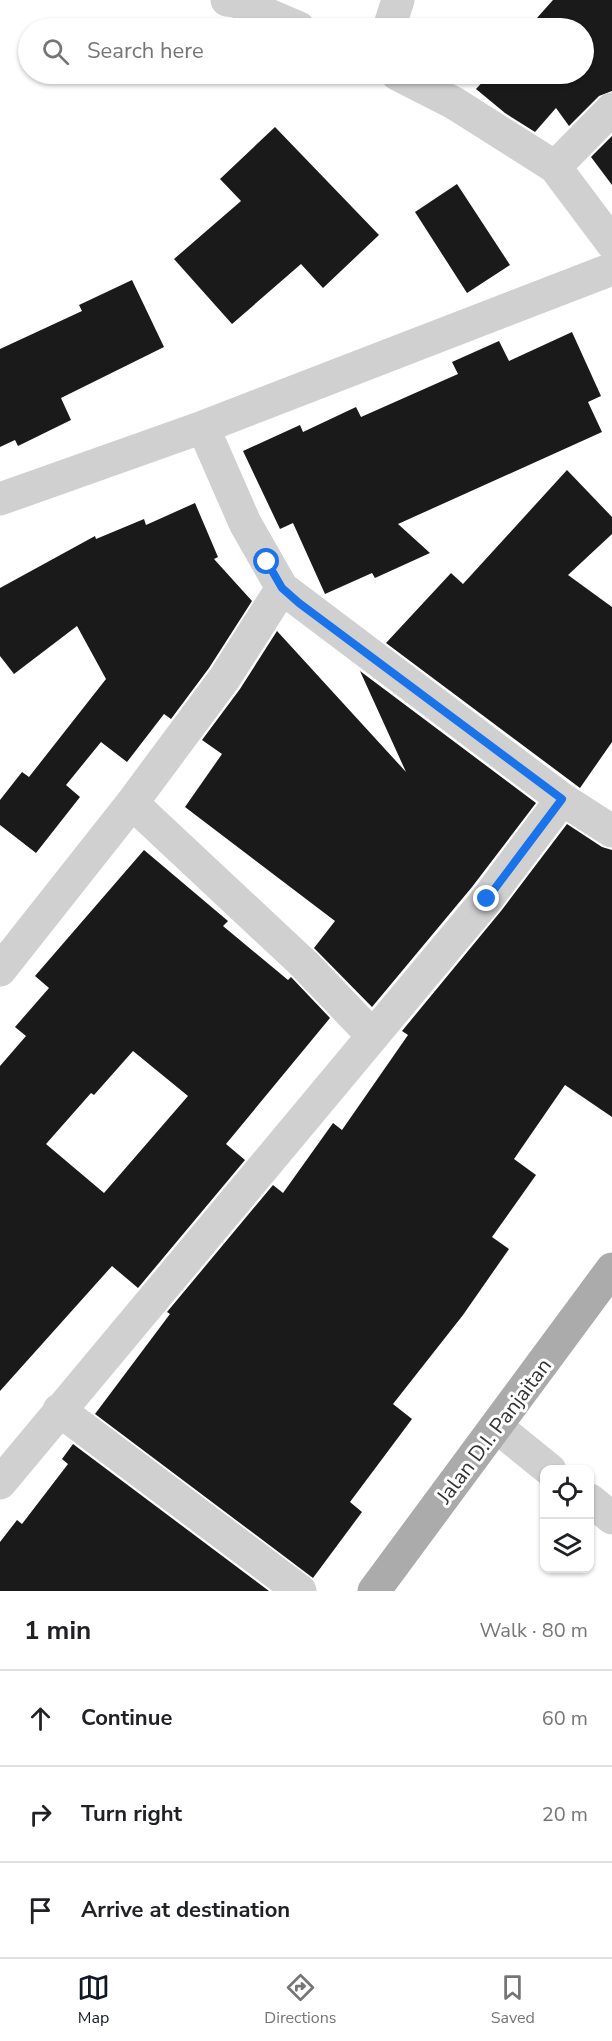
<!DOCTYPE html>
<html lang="en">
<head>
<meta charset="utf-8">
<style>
  :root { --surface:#fff; --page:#f2f2f2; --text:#202124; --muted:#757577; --line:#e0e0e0; --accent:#111827 }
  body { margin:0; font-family:"Nunito Sans",sans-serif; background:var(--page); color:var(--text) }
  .controls { position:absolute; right:18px; bottom:18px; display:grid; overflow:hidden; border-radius:12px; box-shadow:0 2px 4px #0004 }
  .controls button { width:54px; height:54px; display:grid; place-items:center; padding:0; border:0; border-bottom:2px solid var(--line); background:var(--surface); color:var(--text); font:30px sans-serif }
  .stop { position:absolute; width:18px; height:18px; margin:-14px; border:4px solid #1a73e8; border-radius:50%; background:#fff }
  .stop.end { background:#1a73e8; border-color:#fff; box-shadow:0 2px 6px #0008 }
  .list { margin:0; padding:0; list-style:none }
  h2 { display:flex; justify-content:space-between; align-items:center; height:78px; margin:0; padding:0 24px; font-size:26px }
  h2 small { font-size:20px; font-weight:400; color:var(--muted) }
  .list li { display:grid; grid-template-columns:39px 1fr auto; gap:18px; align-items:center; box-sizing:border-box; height:96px; padding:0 24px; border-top:2px solid var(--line) }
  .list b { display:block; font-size:22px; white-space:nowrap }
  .list em { font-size:20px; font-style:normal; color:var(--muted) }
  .icon { flex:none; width:33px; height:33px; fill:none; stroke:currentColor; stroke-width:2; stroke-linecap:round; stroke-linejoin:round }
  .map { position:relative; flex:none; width:612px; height:1591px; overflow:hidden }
  .search { position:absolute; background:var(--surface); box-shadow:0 2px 4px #0004; left:18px; right:18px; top:18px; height:66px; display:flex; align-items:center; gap:15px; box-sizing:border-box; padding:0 21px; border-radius:33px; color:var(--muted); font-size:22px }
  .sheet { height:366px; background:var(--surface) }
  nav { display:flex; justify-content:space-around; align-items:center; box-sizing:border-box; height:84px; border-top:2px solid var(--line); background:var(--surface); font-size:16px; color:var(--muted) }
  nav a { display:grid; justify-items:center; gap:3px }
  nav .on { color:var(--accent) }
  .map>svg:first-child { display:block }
  .building { fill:#1a1a1a; fill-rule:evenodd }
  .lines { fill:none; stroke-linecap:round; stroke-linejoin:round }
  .minor { stroke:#d0d0d0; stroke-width:33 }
  .major { stroke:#ababab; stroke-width:33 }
  .route { stroke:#1a73e8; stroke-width:8 }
  .labels { text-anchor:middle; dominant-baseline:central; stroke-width:6; stroke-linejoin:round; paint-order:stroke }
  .street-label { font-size:21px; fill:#333; stroke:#fff }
</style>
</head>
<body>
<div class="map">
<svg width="612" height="1591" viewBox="0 0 612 1591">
  <rect width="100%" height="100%" fill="#fff"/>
  <path class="building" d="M553,0H612V91L599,96L569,126L556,108L535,132L505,113L476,89L490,74H584V28H528Z
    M275,127L379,235L323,288L301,264L232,324L174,259L241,201L220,179Z
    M612,136V185L591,157Z
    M457,184L510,265L467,293L415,212Z
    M132,280L164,347L61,398L71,420L18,446L15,440L0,447V349L82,311L79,305Z
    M572,332L601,396L588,402L602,432L398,524L430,553L375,578L372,573L325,594L293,523L280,529L243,451L300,425L303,432L356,407L361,417L458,374L452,362L499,341L509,361Z
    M567,470L612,517V534L568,575L612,607V742L580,788L386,643L451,573L463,584Z
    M195,503L218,557L214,559L252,601L209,668L171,719L164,714L127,762L101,742L66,785L80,797L36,853L0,825V800L22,772L29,777L106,679L77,626L14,674L0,656V588L95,536L96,539L144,519L146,525Z
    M277,631L406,772L360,671L536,803L472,887L372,1007L314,948L335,921L185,807L222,754L202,740L240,689Z
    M567,824L602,847L612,850V1117L565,1085L514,1159L536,1175L492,1237L509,1249L463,1315L393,1404L412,1419L350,1502L362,1512L313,1578L95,1414L170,1314L167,1312L273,1185L283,1193L333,1123L342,1130L408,1035L402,1031L501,911Z
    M144,850L228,921L223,926L288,980L291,977L330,1018L226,1144L245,1160L138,1288L112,1266L0,1391V1066L26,1036L15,1027L49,988L35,976ZM133,1051L188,1096L104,1193L46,1144L91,1093L94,1095Z
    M73,1444L269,1591H0V1542L17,1520L22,1524L68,1464L62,1459Z"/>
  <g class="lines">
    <path class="minor" d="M227,0L236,1L299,28
      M389,28L398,0
      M397,74L454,103L555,167L612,243
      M555,167L612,109
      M203,427L245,523L282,588L562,799L612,831
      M0,499L203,427L612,269
      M132,803L304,964L372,1035
      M0,970L132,803L224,679L282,588
      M59,1410L300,1591
      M497,1427L550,1470
      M0,1483L487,899L562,799
      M590,1500L612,1518"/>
    <path class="major" d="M374,1591L612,1269"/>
  </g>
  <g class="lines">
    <path class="route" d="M267,562L282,588L299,603L562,799L487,899"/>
  </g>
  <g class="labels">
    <g class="street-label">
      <text transform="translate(494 1431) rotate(-53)">Jalan D.I. Panjaitan</text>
    </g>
  </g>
</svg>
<div class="controls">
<button><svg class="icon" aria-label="locate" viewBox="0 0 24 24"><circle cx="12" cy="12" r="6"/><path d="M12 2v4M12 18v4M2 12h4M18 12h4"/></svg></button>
<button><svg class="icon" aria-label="layers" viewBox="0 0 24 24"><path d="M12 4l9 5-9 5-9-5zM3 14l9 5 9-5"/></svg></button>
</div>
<div class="stop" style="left:267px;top:562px"></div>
<div class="stop end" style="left:487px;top:899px"></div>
<div class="search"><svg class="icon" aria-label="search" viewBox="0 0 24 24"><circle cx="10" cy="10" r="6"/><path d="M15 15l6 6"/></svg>Search here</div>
</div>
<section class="sheet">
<h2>1 min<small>Walk · 80 m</small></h2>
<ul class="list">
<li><svg class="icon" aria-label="ahead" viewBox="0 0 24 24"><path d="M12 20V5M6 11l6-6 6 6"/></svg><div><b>Continue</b></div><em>60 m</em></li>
<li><svg class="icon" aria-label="right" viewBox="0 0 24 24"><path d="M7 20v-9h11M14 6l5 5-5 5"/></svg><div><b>Turn right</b></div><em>20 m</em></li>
<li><svg class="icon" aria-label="arrive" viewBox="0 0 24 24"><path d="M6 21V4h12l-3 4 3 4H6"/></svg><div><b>Arrive at destination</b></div></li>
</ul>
</section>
<nav>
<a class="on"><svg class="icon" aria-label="map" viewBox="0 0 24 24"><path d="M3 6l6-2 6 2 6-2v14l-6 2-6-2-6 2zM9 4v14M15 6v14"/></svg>Map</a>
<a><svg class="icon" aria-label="directions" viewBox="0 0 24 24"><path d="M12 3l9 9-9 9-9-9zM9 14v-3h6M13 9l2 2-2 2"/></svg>Directions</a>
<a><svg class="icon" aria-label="saved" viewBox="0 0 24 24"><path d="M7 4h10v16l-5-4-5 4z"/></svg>Saved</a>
</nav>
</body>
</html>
